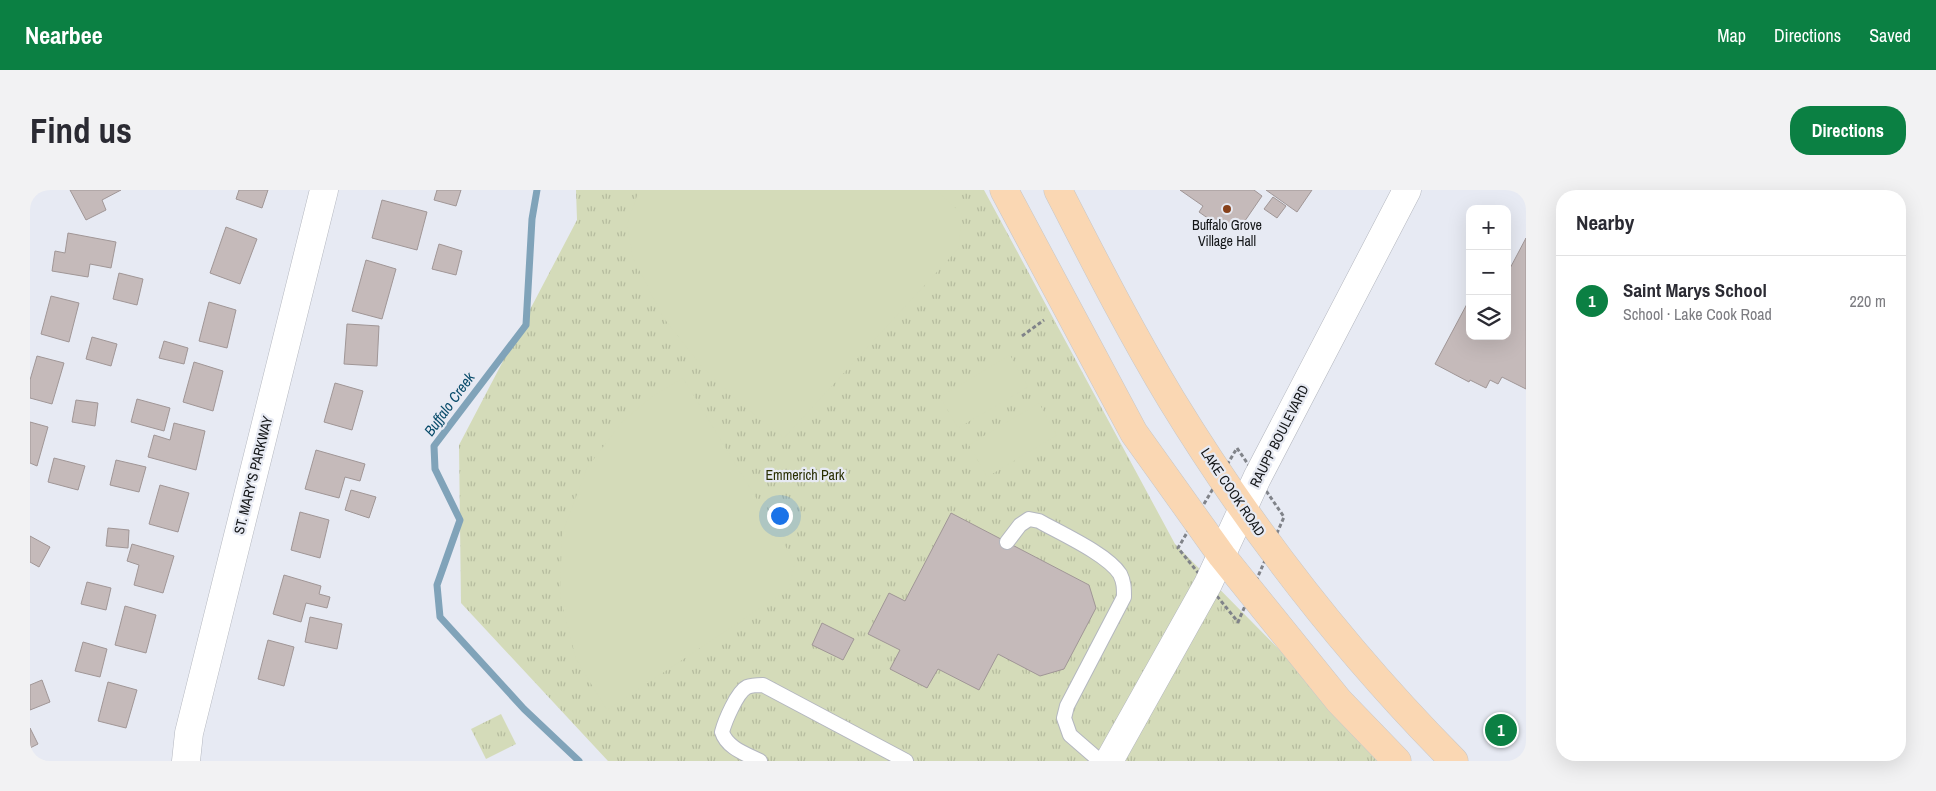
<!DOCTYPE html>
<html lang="en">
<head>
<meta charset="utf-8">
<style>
  :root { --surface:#fff; --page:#f2f2f3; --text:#2b2b33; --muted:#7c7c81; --line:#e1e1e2; --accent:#0b8043 }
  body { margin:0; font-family:"Archivo Narrow",sans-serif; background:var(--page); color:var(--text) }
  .controls { position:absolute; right:15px; top:15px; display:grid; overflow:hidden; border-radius:10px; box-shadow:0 5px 20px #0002 }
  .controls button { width:45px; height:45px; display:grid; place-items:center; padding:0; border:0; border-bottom:1px solid var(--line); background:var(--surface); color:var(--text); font:25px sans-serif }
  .you { position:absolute; left:749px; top:325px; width:18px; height:18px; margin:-12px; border:4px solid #fff; border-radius:50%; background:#1a73e8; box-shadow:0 0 0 8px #1a73e833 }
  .badge { display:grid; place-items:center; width:32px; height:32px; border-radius:50%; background:var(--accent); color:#fff; font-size:16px; font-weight:700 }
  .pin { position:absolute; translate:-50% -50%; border:2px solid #fff; box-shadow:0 1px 5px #0006 }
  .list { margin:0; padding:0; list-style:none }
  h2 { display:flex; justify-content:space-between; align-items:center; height:65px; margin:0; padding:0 20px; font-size:21px }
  h2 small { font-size:16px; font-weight:400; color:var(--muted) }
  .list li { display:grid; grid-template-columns:32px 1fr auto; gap:15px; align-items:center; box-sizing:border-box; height:90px; padding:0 20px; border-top:1px solid var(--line) }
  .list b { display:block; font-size:19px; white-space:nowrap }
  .list p { margin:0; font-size:16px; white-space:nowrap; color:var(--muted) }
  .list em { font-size:16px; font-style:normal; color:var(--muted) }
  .icon { flex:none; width:28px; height:28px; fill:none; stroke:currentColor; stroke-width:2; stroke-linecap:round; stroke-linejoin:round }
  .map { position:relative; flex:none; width:1496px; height:571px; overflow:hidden; border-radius:20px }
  header { display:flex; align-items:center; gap:30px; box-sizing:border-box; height:70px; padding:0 25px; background:var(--accent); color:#fff }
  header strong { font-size:24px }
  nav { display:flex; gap:28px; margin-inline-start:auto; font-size:18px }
  .intro { display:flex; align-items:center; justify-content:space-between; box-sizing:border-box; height:120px; padding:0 30px }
  h1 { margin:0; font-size:35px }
  .button { padding:12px 22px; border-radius:20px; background:var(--accent); color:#fff; font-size:18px; font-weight:700 }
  main { display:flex; gap:30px; padding:0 30px }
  aside { flex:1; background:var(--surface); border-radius:20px; box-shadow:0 5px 20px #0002 }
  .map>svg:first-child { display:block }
  .grass { fill:url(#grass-tufts) }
  .garden { fill:#d4dbb9 }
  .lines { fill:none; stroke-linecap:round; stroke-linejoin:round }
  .stream { stroke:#80a3b9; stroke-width:7 }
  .building { fill:#c5baba; stroke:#a09696 }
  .lane-casing { stroke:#b4b7bf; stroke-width:16 }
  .street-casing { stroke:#b4b7bf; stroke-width:29 }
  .primary-casing { stroke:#c7c7c8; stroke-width:29 }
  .path { stroke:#808389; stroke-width:3; stroke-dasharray:4 2.5; stroke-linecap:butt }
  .lane { stroke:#fff; stroke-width:14 }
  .street { stroke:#fff; stroke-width:28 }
  .primary { stroke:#fad7b3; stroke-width:28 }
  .poi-dot { fill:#87411b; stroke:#e7eaf3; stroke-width:2 }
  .labels { text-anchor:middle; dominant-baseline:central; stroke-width:4.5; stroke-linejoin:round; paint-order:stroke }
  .poi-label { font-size:14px; fill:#141618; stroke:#e7eaf3 }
  .street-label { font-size:14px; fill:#141618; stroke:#e7eaf3 }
  .park-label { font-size:14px; fill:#292f02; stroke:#e7eaf3 }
  .water-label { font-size:15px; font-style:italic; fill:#084b6a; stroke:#e7eaf3 }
</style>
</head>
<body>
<header>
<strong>Nearbee</strong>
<nav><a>Map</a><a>Directions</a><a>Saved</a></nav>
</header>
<div class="intro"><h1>Find us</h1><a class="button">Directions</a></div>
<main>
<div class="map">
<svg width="1496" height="571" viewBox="0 0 1496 571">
  <defs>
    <pattern id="grass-tufts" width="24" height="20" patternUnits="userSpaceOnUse" patternTransform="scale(1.25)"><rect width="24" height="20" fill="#d4dbb9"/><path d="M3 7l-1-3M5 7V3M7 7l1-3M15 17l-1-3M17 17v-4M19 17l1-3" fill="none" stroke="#b5bb9e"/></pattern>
  </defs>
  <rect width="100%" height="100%" fill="#e7eaf3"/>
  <path class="grass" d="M546,0H954L1145,354L1359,571H578L431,413L429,255L547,30Z
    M471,524L486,554L456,569L441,539Z"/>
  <path class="garden" d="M609,0H906L932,24L928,59L754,248L710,213L672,177L633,127L603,68L597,35Z
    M980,165L998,197L928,238L910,207Z
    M653,188L765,372L759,399L577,520L546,469L530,406L532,344L557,278L593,231L623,206Z
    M1009,213L1027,245L957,287L939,255Z"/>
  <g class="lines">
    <path class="stream" d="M507,0L502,29L496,135L404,256L405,279L430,330L407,395L410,427L494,519L549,571"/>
  </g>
  <path class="building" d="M40,0H91L72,10L76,20L56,30Z
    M209,0H238L232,18L206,9Z
    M407,0H431L426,16L404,10Z
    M1150,0H1224L1232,6L1208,41L1192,30L1189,36L1169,22L1173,16Z
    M1236,0H1282L1267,22Z
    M1243,7L1256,16L1247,28L1234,19Z
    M352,10L397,22L387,60L342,48Z
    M196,37L227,49L210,94L180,83Z
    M38,43L86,52L81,78L60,74L58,87L22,81L25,61L35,63Z
    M1496,48V199L1472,187L1468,194L1460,190L1456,198L1440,190L1439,192L1405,174L1437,114L1440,116V146H1477V84Z
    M409,54L432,61L426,85L402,79Z
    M336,70L366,79L352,129L322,121Z
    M89,83L113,89L107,115L83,109Z
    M21,106L49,113L39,152L11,144Z
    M179,112L206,120L197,158L169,151Z
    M317,134L349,136L347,176L314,174Z
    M62,147L87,154L81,176L56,169Z
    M134,151L158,158L154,174L129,168Z
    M7,166L34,173L22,214L0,208V190Z
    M164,172L193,181L183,221L153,212Z
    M305,193L333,201L322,240L294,232Z
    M107,209L140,218L134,241L101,232Z
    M46,210L68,213L65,236L42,232Z
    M0,232L18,237L7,276L0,273Z
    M144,233L175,241L166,280L118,267L124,245L140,250Z
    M286,260L335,274L330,291L315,287L309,308L275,299Z
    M24,268L55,276L48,300L18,292Z
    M86,270L116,277L109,302L80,295Z
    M130,295L159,303L148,342L119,334Z
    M321,300L346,307L339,328L315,320Z
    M270,322L299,330L290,368L261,360Z
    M921,323L1059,395L1066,418L1034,479L1010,486L968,464L949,500L908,479L897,498L860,479L870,460L838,444L859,403L875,411Z
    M78,338L99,340L98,358L76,356Z
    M0,346L20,357L9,377L0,372Z
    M102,354L144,366L133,403L104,395L109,375L97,371Z
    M254,385L291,396L289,404L300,407L297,418L276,413L271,432L243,424Z
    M57,392L81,398L76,420L51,414Z
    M95,416L126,425L116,463L85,455Z
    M280,427L312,434L307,459L275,452Z
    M792,433L824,449L813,470L782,455Z
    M238,450L264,457L254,496L228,489Z
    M53,452L77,459L70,487L45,481Z
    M12,490L20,512L0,520V495Z
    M78,492L107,500L96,538L68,531Z
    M0,538L8,554L0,558Z"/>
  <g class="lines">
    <defs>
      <path id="lane" d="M977,352L990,335L999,329L1009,331C1030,343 1077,364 1090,384C1094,392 1094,398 1094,407L1037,516L1034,528L1040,545L1070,571
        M730,571C716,564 697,558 692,542C695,531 707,502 717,497C722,495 728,495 733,495L876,571"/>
      <path id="street" d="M156,571L159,543L294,0
        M1079,571L1178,394L1227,288L1377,0"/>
      <path id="primary" d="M974,0L1104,243L1192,366L1309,511L1367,571
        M1028,0C1064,70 1100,141 1141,209C1221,340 1316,462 1424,571"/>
    </defs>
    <use href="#lane" class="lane-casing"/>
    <use href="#street" class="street-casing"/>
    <use href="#primary" class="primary-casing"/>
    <path class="path" d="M992,146L1014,130
      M1207,258L1254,327L1208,432L1148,358Z"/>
    <use href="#lane" class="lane"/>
    <use href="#street" class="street"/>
    <use href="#primary" class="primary"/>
  </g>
  <circle class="poi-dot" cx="1197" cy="19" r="5"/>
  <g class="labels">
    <g class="poi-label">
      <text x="1197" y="35">Buffalo Grove<tspan x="1197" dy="16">Village Hall</tspan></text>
    </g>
    <g class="street-label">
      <text transform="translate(1249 246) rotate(-63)">RAUPP BOULEVARD</text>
      <text transform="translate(223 285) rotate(-76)">ST. MARY'S PARKWAY</text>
      <text transform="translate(1203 302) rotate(56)">LAKE COOK ROAD</text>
    </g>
    <g class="park-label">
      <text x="775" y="285">Emmerich Park</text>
    </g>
    <g class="water-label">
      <text transform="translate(419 214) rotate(-54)">Buffalo Creek</text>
    </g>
  </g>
</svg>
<div class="controls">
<button>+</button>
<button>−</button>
<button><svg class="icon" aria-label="layers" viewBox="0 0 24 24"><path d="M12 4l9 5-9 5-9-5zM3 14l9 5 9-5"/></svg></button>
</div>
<div class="you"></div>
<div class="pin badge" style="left:1471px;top:540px">1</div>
</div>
<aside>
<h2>Nearby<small></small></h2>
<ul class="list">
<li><span class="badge">1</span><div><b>Saint Marys School</b><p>School · Lake Cook Road</p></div><em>220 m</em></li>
</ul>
</aside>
</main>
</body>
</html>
